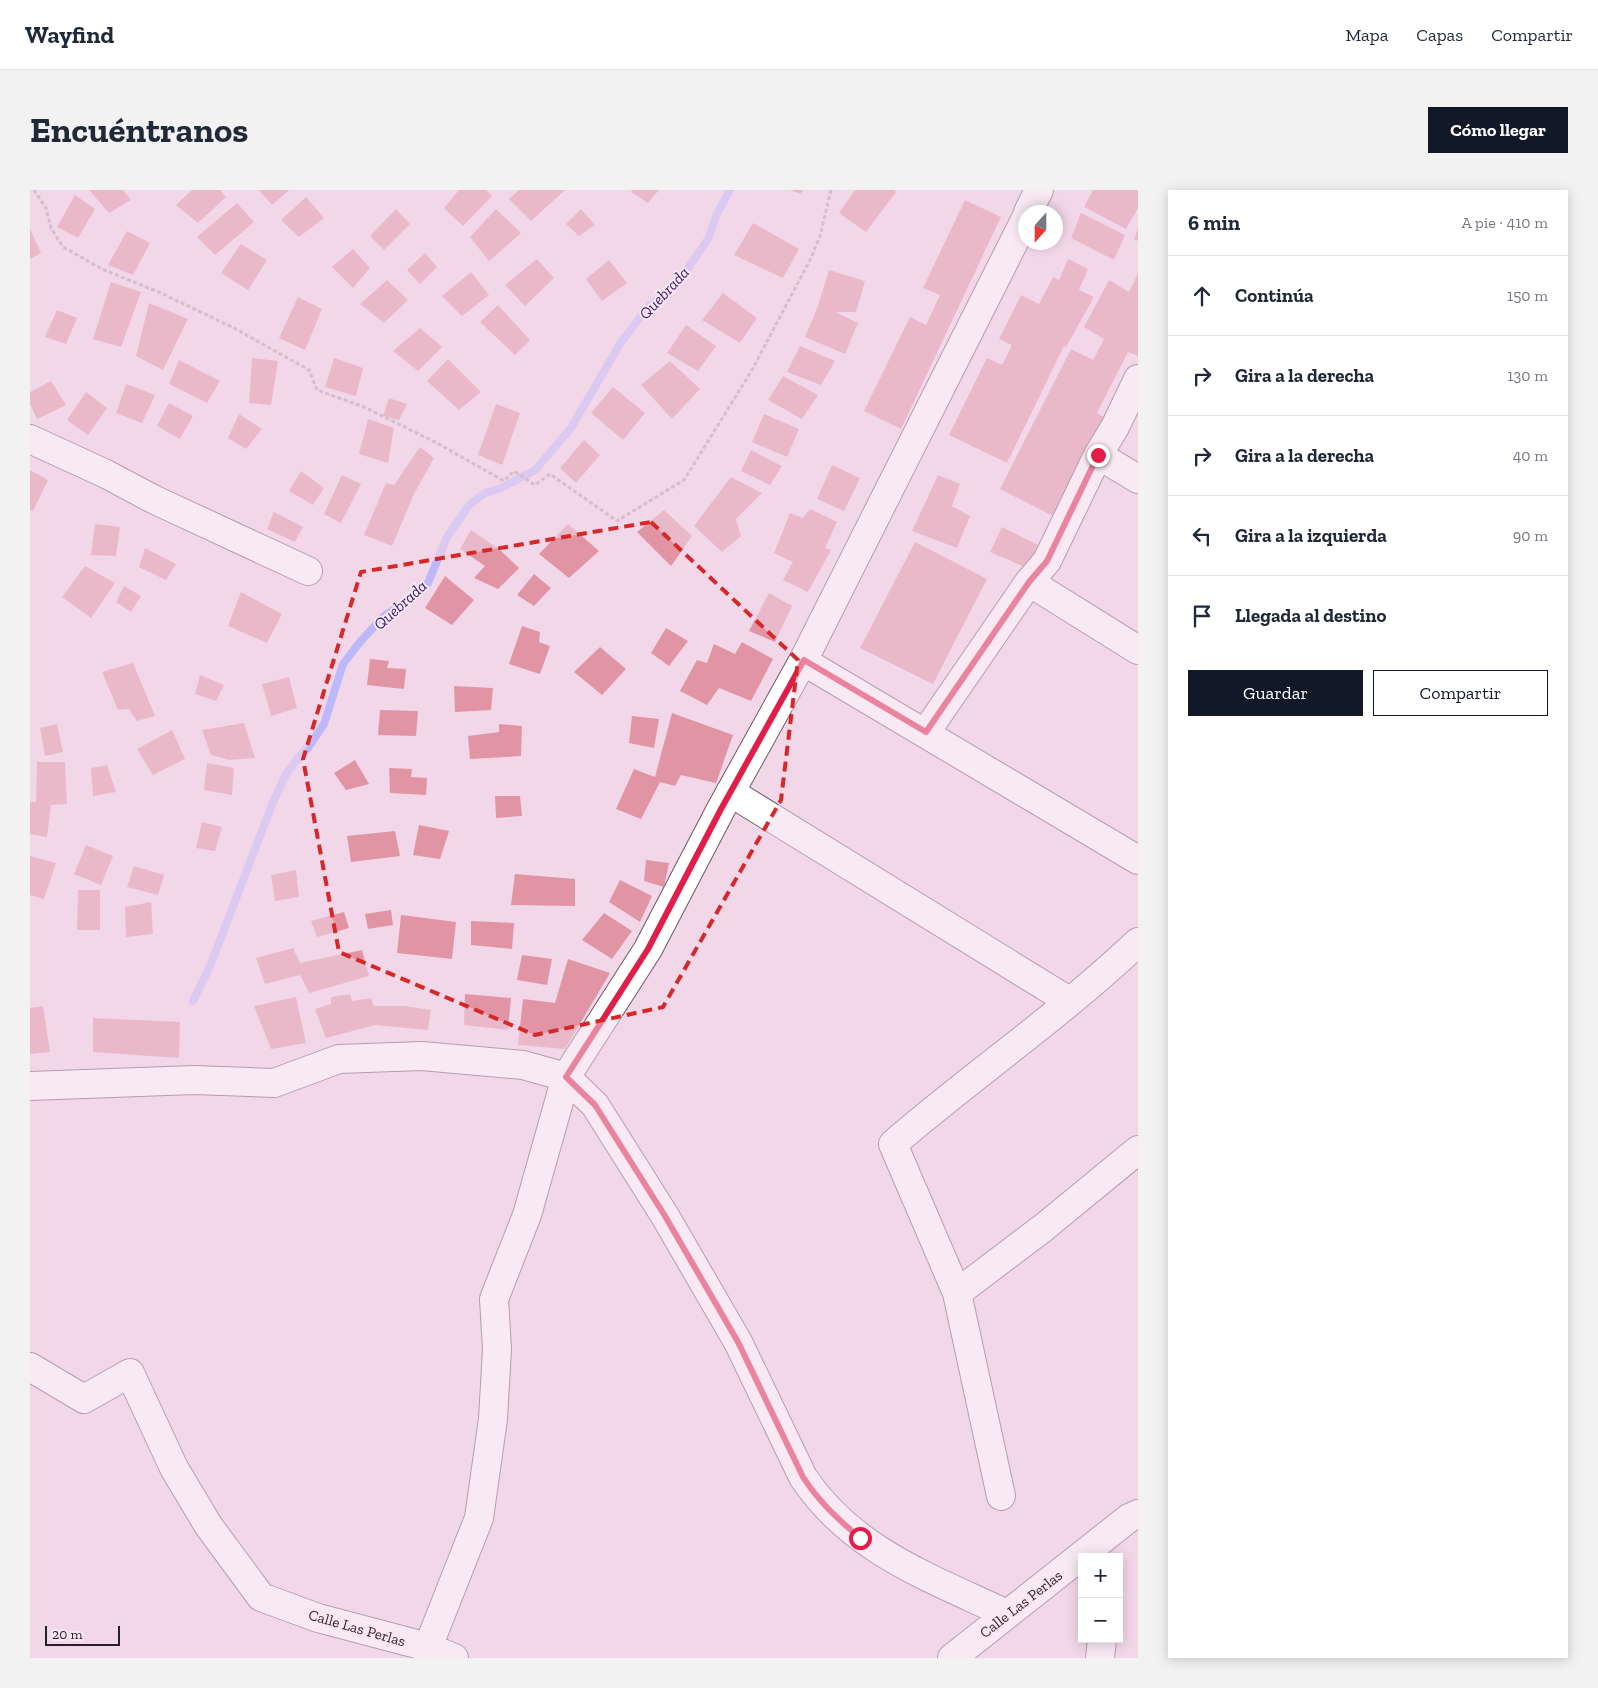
<!DOCTYPE html>
<html lang="es">
<head>
<meta charset="utf-8">
<style>
  :root { --surface:#fff; --page:#f2f2f3; --text:#1f2937; --muted:#747a83; --line:#e0e1e3; --accent:#111827 }
  body { margin:0; font-family:"Zilla Slab",serif; background:var(--page); color:var(--text) }
  .controls { position:absolute; right:15px; bottom:15px; display:grid; overflow:hidden; border-radius:0px; box-shadow:0 2px 12px #0003 }
  .controls button { width:45px; height:45px; display:grid; place-items:center; padding:0; border:0; border-bottom:1px solid var(--line); background:var(--surface); color:var(--text); font:25px sans-serif }
  .compass { position:absolute; left:988px; top:15px; width:45px; height:45px; border-radius:50%; background:var(--surface); box-shadow:0 2px 12px #0003; rotate:201deg }
  .scale { position:absolute; left:15px; bottom:12px; width:75px; box-sizing:border-box; padding-left:5px; border:2px solid #281f24; border-top:0; font-size:14px; line-height:18px; white-space:nowrap; color:#281f24; -webkit-text-stroke:4px #fce6f3; paint-order:stroke }
  .stop { position:absolute; width:15px; height:15px; margin:-11px; border:4px solid #e11d48; border-radius:50%; background:#fff }
  .stop.end { background:#e11d48; border-color:#fff; box-shadow:0 1px 5px #0008 }
  .list { margin:0; padding:0; list-style:none }
  h2 { display:flex; justify-content:space-between; align-items:center; height:65px; margin:0; padding:0 20px; font-size:21px }
  h2 small { font-size:16px; font-weight:400; color:var(--muted) }
  .list li { display:grid; grid-template-columns:32px 1fr auto; gap:15px; align-items:center; box-sizing:border-box; height:80px; padding:0 20px; border-top:1px solid var(--line) }
  .list b { display:block; font-size:19px; white-space:nowrap }
  .list em { font-size:16px; font-style:normal; color:var(--muted) }
  .actions { display:flex; gap:10px; padding:15px 20px }
  .actions a { flex:1; padding:11px 0; border:1px solid var(--accent); border-radius:0px; text-align:center; font-size:18px; color:var(--accent) }
  .actions .main { background:var(--accent); color:#fff }
  .icon { flex:none; width:28px; height:28px; fill:none; stroke:currentColor; stroke-width:2; stroke-linecap:round; stroke-linejoin:round }
  .map { position:relative; flex:none; width:1108px; height:1468px; overflow:hidden; border-radius:0px }
  header { display:flex; align-items:center; gap:30px; box-sizing:border-box; height:70px; padding:0 25px; background:var(--surface); border-bottom:1px solid var(--line) }
  header strong { font-size:24px }
  nav { display:flex; gap:28px; margin-inline-start:auto; font-size:18px }
  .intro { display:flex; align-items:center; justify-content:space-between; box-sizing:border-box; height:120px; padding:0 30px }
  h1 { margin:0; font-size:35px }
  .button { padding:12px 22px; border-radius:0px; background:var(--accent); color:#fff; font-size:18px; font-weight:700 }
  main { display:flex; gap:30px; padding:0 30px }
  aside { flex:1; background:var(--surface); border-radius:0px; box-shadow:0 2px 12px #0003 }
  .map>svg:first-child { display:block }
  .lines { fill:none; stroke-linecap:round; stroke-linejoin:round }
  .stream { stroke:#bdb8fa; stroke-width:8 }
  .building { fill:#e195a4 }
  .minor-casing { stroke:#6e5765; stroke-width:30 }
  .path { stroke:#b39eab; stroke-width:3; stroke-dasharray:4 2.5; stroke-linecap:butt }
  .minor { stroke:#fff; stroke-width:28 }
  .route { stroke:#e11d48; stroke-width:6 }
  .marked { fill:none; stroke:#d62828; stroke-width:4; stroke-dasharray:10 6; stroke-linejoin:round }
  .labels { text-anchor:middle; dominant-baseline:central; stroke-width:4; stroke-linejoin:round; paint-order:stroke }
  .street-label { font-size:15px; fill:#281f24; stroke:#fce6f3 }
  .water-label { font-size:16px; font-style:italic; fill:#32216c; stroke:#fce6f3 }
</style>
</head>
<body>
<header>
<strong>Wayfind</strong>
<nav><a>Mapa</a><a>Capas</a><a>Compartir</a></nav>
</header>
<div class="intro"><h1>Encuéntranos</h1><a class="button">Cómo llegar</a></div>
<main>
<div class="map">
<svg width="1108" height="1468" viewBox="0 0 1108 1468">
  <rect width="100%" height="100%" fill="#f2d7e8"/>
  <g class="lines">
    <path class="stream" d="M163,811L181,774L243,612L256,584L269,567L278,558L294,534L313,474L330,452L354,426L383,408L398,393L417,347L440,314L455,303L471,298L505,280L541,238L591,152L619,116L635,103L658,78L678,49L687,24L700,0"/>
  </g>
  <path class="building" d="M59,0H93L101,10L79,23Z
    M162,0H190L196,7L168,33L146,15Z
    M229,0H259L242,15Z
    M429,0H456L462,6L433,36L414,18Z
    M489,0H535L501,31L479,9Z
    M602,0H629L618,13L601,2Z
    M760,0H773L771,4Z
    M825,0H864L866,2L836,42L809,23Z
    M1063,0H1108V18L1096,39L1054,17Z
    M45,5L65,19L48,48L27,37Z
    M276,7L294,28L269,47L251,30Z
    M935,10L971,27L871,239L834,221L880,127L896,135L910,105L893,98Z
    M207,13L224,32L185,65L167,47Z
    M366,19L380,34L354,60L340,46Z
    M466,19L491,43L459,71L440,47Z
    M551,19L565,35L549,46L536,34Z
    M1051,23L1095,45L1084,70L1041,48Z
    M723,33L769,59L753,88L704,65Z
    M0,39L11,63L0,69Z
    M1108,39V51L1104,49Z
    M97,41L120,53L103,85L78,75Z
    M211,54L237,70L218,100L191,83Z
    M323,59L340,78L323,98L302,77Z
    M395,63L407,77L390,94L377,80Z
    M507,69L524,88L495,116L475,95Z
    M1038,69L1058,79L1049,100L1064,107L1036,157L1034,156L977,273L919,245L957,168L972,175L982,155L969,149L991,105L1009,114L1023,87L1029,90Z
    M579,70L597,93L572,111L556,89Z
    M799,80L835,91L826,122H805L828,133L815,164L775,147L788,116Z
    M441,82L459,105L432,126L412,106Z
    M1108,83V166L1098,162L1067,223L1079,230L1029,329L970,299L1041,159L1063,170L1074,149L1054,137L1079,90L1099,102Z
    M357,90L378,110L354,133L330,114Z
    M81,92L111,102L91,157L63,149Z
    M693,103L727,128L710,153L672,130Z
    M268,107L292,119L275,160L249,148Z
    M119,113L158,129L133,180L106,166Z
    M468,115L500,150L485,165L450,132Z
    M27,120L47,128L36,154L15,147Z
    M656,135L686,156L668,181L637,163Z
    M390,138L412,157L388,181L363,161Z
    M770,156L805,171L791,195L757,182Z
    M222,168L248,171L241,215L219,213Z
    M304,168L333,178L326,206L295,197Z
    M418,169L451,202L429,220L397,191Z
    M149,170L190,191L177,213L139,194Z
    M640,171L670,199L642,229L611,195Z
    M753,186L788,205L772,229L738,210Z
    M21,191L36,215L7,229L0,214V202Z
    M96,194L125,205L112,233L86,223Z
    M583,197L615,223L593,250L561,223Z
    M56,202L77,218L58,245L37,230Z
    M359,208L377,214L369,230L353,226Z
    M139,213L163,226L150,249L127,236Z
    M466,214L490,223L472,275L448,265Z
    M209,224L232,239L216,259L198,248Z
    M734,224L769,239L757,267L722,252Z
    M338,229L364,238L358,273L329,264Z
    M554,250L570,265L546,293L530,278Z
    M390,257L404,268L384,304L362,356L334,345L356,293L364,295Z
    M721,260L752,276L740,295L711,281Z
    M802,275L830,288L814,321L787,309Z
    M0,280L18,290L3,321L0,320Z
    M271,281L294,298L283,315L259,301Z
    M312,285L331,294L311,333L294,324Z
    M908,285L930,294L922,316L940,326L927,358L882,341Z
    M701,287L732,303L706,329L711,346L692,362L664,336Z
    M780,319L807,332L795,358L801,360L778,402L753,390L763,372L744,363L760,323L773,328Z
    M634,320L662,346L641,376L607,342Z
    M244,322L273,337L265,352L237,339Z
    M65,334L90,337L86,366L61,365Z
    M538,334L569,361L539,388L509,364Z
    M972,337L1008,355L997,378L960,362Z
    M441,340L470,360L489,378L468,399L444,388L455,376L430,359Z
    M885,352L957,389L903,494L830,458Z
    M115,358L146,374L136,390L109,377Z
    M55,376L85,393L61,428L32,407Z
    M504,384L521,398L504,416L487,405Z
    M415,386L444,410L422,435L395,418Z
    M94,396L111,406L101,422L86,412Z
    M211,402L252,424L237,453L198,436Z
    M739,403L762,416L745,452L719,441Z
    M492,436L510,442L509,452L520,456L510,484L479,474Z
    M636,438L658,451L639,476L621,463Z
    M712,452L743,469L721,511L689,498L677,515L650,501L667,470L677,473L684,454L705,464Z
    M570,457L596,479L572,505L544,482Z
    M340,469L359,471L357,478L376,479L374,499L337,495Z
    M103,473L125,526L107,531L99,519L88,520L72,482Z
    M170,485L194,495L186,511L165,504Z
    M259,487L267,518L241,526L232,494Z
    M424,496L463,498L461,520L425,522Z
    M350,520L388,521L386,546L348,545Z
    M642,523L703,545L686,593L651,585L645,596L630,592L611,629L586,619L604,579L625,587Z
    M602,526L629,529L624,558L599,553Z
    M214,533L225,568L199,570L181,565L172,540Z
    M27,534L33,562L15,566L10,538Z
    M469,534L492,536L491,566L440,569L438,546L469,542Z
    M142,540L155,569L123,585L107,559Z
    M325,570L339,594L316,600L304,583Z
    M7,572H35L37,614L21,615L17,647L0,644V612H6Z
    M177,573L204,578L202,605L174,600Z
    M77,575L86,602L63,606L61,578Z
    M359,578L382,579L381,587L397,588L396,605L360,603Z
    M465,606H490L492,626L466,628Z
    M172,632L192,637L185,661L166,658Z
    M389,635L419,641L410,669L383,665Z
    M365,641L370,666L321,672L317,646Z
    M56,655L83,666L71,695L44,684Z
    M0,666L26,673L14,709L0,705Z
    M616,670L639,673L634,697L614,691Z
    M104,676L134,685L128,705L97,697Z
    M266,680L269,707L245,711L241,685Z
    M485,684L545,689V716L481,715Z
    M590,690L622,706L610,732L579,712Z
    M48,700H70V740H47Z
    M121,712L123,744L96,747L95,717Z
    M361,720L363,735L338,739L335,724Z
    M314,722L319,738L287,747L281,731Z
    M574,723L602,741L582,769L552,750Z
    M371,725L426,732L422,769L367,763Z
    M441,731L484,733L482,759L441,755Z
    M263,758L270,773L332,760L339,786L279,803L270,785L235,794L226,768Z
    M492,765L522,769L517,795L487,790Z
    M538,769L580,783L535,859L488,855L493,809L525,813Z
    M320,804L322,811L341,808L344,816H375L401,820L398,840L345,835L296,848L285,819L301,814V807Z
    M435,804L481,808L478,840L434,835Z
    M266,807L276,853L241,859L224,816Z
    M13,816L20,862L0,864V818Z
    M63,828L150,832L149,868L63,862Z"/>
  <g class="lines">
    <defs>
      <path id="minor" d="M998,22L1009,0
        M0,249L76,284L125,310L278,381
        M1068,265L1108,289
        M999,392L1108,460
        M773,471L1108,670
        M896,542L999,392L1017,371L1068,265L1085,237L1108,189
        M700,602L1039,811
        M0,896L164,890L244,893L309,869L392,866L493,875L536,887L565,915L635,1026L708,1152L773,1287C822,1361 901,1388 977,1424
        M927,1103L1013,1038L1108,960
        M0,1177L54,1209L100,1183L144,1278L178,1335L231,1407L288,1428L398,1457L424,1468
        M971,1306L927,1103L863,954C943,885 1031,825 1108,752
        M398,1457L449,1328L463,1229L467,1159L464,1109L497,1025L536,887L618,759L691,619L773,471L996,28
        M922,1468L1099,1328L1108,1324
        M1070,1468L1072,1449"/>
    </defs>
    <use href="#minor" class="minor-casing"/>
    <path class="path" d="M4,0L16,18L21,38L33,57L74,80L131,103L204,138L279,180L287,200L334,217L407,253L474,291L484,281L505,295L520,284L587,331L654,290L722,180L780,70L790,46L801,0"/>
    <use href="#minor" class="minor"/>
  </g>
  <g class="lines">
    <path class="route" d="M830,1348C808,1329 789,1312 773,1287L708,1152L635,1026L565,915L536,887L618,759L691,619L774,470L896,542L999,392L1017,371L1068,265"/>
  </g>
  <path d="M0 0H1108V1468H0ZM621,332L768,470L751,610L633,817L505,845L309,762L273,569L331,382Z" fill="#f2d7e8" fill-opacity=".55" fill-rule="evenodd"/>
  <path class="marked" d="M621,332L768,470L751,610L633,817L505,845L309,762L273,569L331,382Z"/>
  <g class="labels">
    <g class="street-label">
      <text transform="translate(991 1414) rotate(-38)">Calle Las Perlas</text>
      <text transform="translate(327 1438) rotate(16)">Calle Las Perlas</text>
    </g>
    <g class="water-label">
      <text transform="translate(634 103) rotate(-47)">Quebrada</text>
      <text transform="translate(370 415) rotate(-42)">Quebrada</text>
    </g>
  </g>
</svg>
<div class="controls">
<button>+</button>
<button>−</button>
</div>
<svg class="compass" viewBox="-18 -18 36 36"><path d="M0-13l5 13h-10z" fill="#e53935"/><path d="M0 13l5-13h-10z" fill="#747a83"/></svg>
<div class="scale">20 m</div>
<div class="stop" style="left:830px;top:1348px"></div>
<div class="stop end" style="left:1068px;top:265px"></div>
</div>
<aside>
<h2>6 min<small>A pie · 410 m</small></h2>
<ul class="list">
<li><svg class="icon" aria-label="ahead" viewBox="0 0 24 24"><path d="M12 20V5M6 11l6-6 6 6"/></svg><div><b>Continúa</b></div><em>150 m</em></li>
<li><svg class="icon" aria-label="right" viewBox="0 0 24 24"><path d="M7 20v-9h11M14 6l5 5-5 5"/></svg><div><b>Gira a la derecha</b></div><em>130 m</em></li>
<li><svg class="icon" aria-label="right" viewBox="0 0 24 24"><path d="M7 20v-9h11M14 6l5 5-5 5"/></svg><div><b>Gira a la derecha</b></div><em>40 m</em></li>
<li><svg class="icon" aria-label="left" viewBox="0 0 24 24"><path d="M17 20v-9H6M10 6l-5 5 5 5"/></svg><div><b>Gira a la izquierda</b></div><em>90 m</em></li>
<li><svg class="icon" aria-label="arrive" viewBox="0 0 24 24"><path d="M6 21V4h12l-3 4 3 4H6"/></svg><div><b>Llegada al destino</b></div></li>
</ul>
<div class="actions"><a class="main">Guardar</a><a>Compartir</a></div>
</aside>
</main>
</body>
</html>
